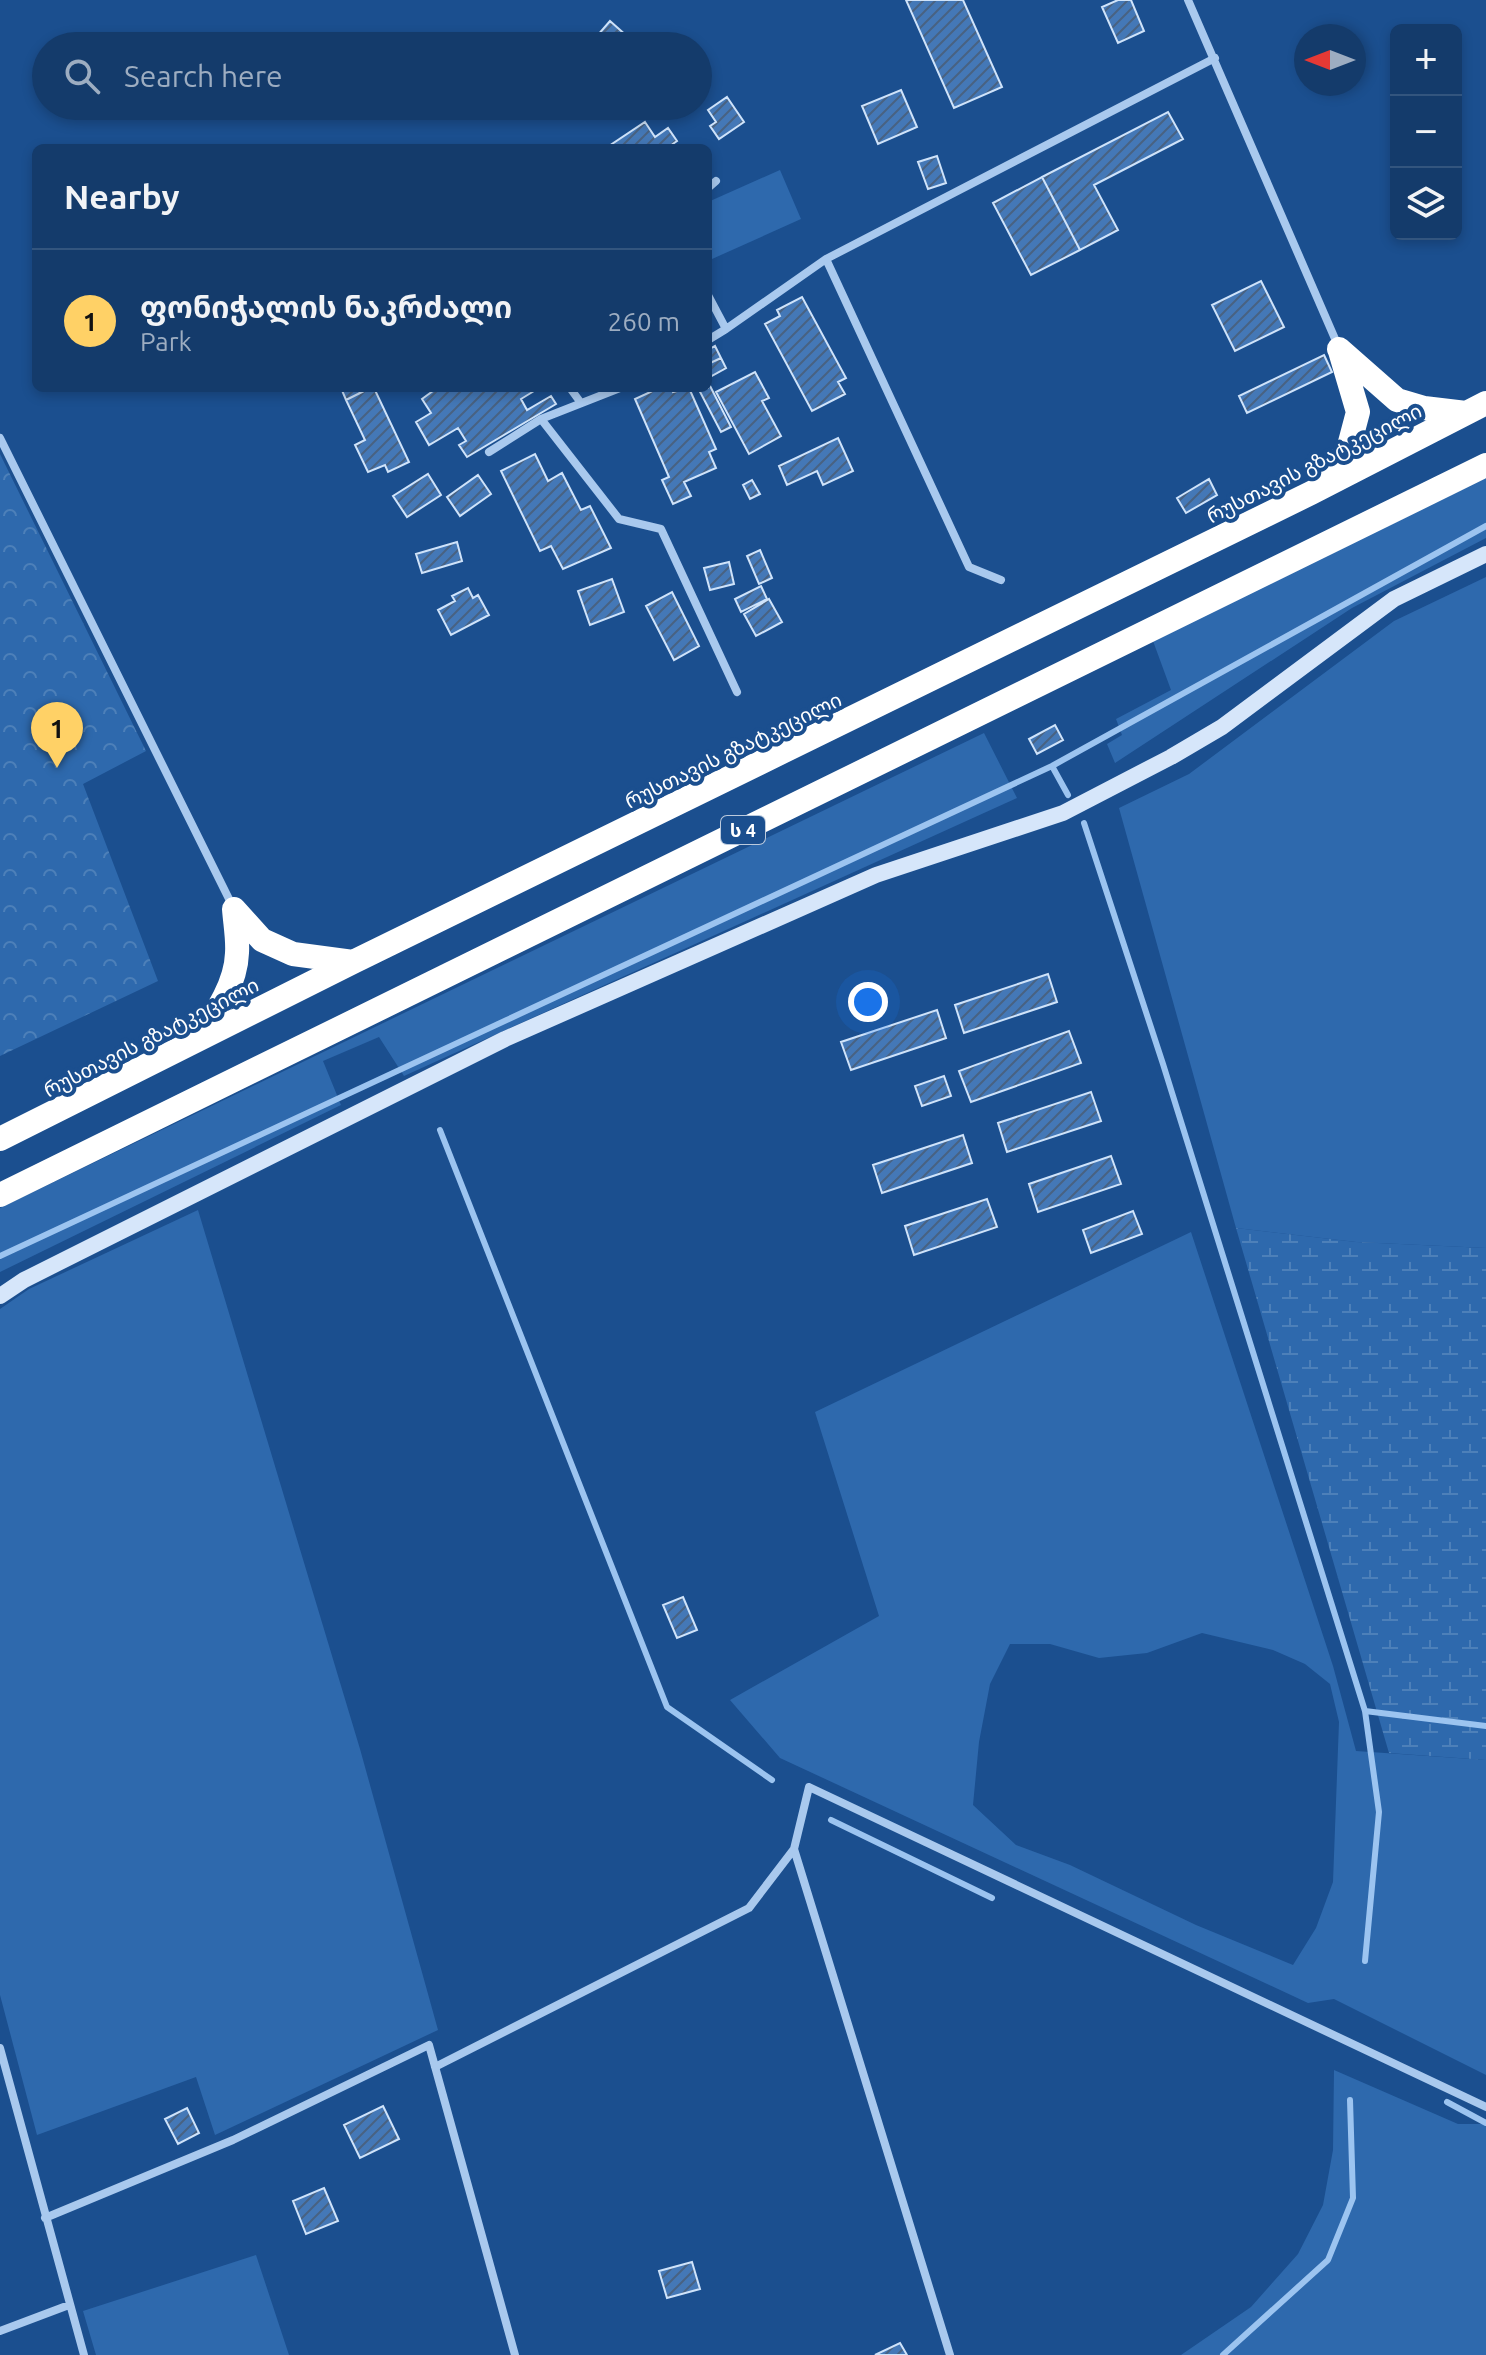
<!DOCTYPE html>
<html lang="en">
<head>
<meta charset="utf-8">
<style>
  :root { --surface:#143b6b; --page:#1d4271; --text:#f1f3f6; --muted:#9dadc1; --line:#33557e; --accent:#ffd166 }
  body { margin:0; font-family:Ubuntu,"Noto Sans Georgian",sans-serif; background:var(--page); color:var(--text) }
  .controls { position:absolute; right:24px; top:24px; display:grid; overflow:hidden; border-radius:12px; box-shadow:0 4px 12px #0003 }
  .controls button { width:72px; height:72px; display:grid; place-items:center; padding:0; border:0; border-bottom:2px solid var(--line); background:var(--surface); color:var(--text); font:40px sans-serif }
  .compass { position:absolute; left:1294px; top:24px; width:72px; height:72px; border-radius:50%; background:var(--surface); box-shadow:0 4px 12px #0003; rotate:270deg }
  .you { position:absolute; left:868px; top:1002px; width:28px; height:28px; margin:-20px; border:6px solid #fff; border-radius:50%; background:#1a73e8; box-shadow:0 0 0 12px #1a73e833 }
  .badge { display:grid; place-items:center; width:52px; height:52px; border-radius:50%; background:var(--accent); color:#111; font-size:26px; font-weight:700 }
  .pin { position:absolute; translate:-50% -66px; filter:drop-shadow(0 2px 4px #0008) }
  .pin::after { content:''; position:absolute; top:42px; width:28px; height:24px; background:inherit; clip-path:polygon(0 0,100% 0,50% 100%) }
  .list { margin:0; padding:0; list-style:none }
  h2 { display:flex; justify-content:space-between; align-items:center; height:104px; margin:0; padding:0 32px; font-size:34px }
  h2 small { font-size:26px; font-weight:400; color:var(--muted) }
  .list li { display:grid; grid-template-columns:52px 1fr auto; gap:24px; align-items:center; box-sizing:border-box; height:144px; padding:0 32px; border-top:2px solid var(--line) }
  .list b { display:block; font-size:30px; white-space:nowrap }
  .list p { margin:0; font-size:26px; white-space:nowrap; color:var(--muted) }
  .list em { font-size:26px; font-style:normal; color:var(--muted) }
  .icon { flex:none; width:44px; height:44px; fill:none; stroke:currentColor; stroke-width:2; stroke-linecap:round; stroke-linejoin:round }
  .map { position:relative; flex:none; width:1486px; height:2355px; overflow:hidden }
  .search { position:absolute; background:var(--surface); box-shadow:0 4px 12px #0003; left:32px; top:32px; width:680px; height:88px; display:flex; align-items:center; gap:20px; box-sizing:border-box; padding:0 28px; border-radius:44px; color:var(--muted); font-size:30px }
  .panel { position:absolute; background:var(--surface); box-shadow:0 4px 12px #0003; left:32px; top:144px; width:680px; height:248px; border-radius:12px }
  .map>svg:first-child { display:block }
  .grass { fill:#2e69ad; fill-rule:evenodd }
  .wetland { fill:url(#wetland-marsh) }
  .park { fill:url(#park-crowns) }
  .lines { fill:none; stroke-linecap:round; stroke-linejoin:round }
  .stream { stroke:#9cc4f0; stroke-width:6 }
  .building { fill:url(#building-hatch); stroke:#cfe3fa; stroke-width:2 }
  .street { stroke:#a9c9ee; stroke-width:8 }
  .secondary { stroke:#d6e6fa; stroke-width:16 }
  .highway { stroke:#fff; stroke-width:24 }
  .labels { text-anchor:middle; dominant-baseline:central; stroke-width:8; stroke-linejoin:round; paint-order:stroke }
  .shield { fill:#1b4f8f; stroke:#bbcadd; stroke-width:2 }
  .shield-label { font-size:18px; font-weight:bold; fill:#fff }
  .street-label { font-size:20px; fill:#fff; stroke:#1b4f8f }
</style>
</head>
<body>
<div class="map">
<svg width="1486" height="2355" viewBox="0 0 1486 2355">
  <defs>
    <pattern id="wetland-marsh" width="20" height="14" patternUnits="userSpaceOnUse" patternTransform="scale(2)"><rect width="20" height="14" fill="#2e69ad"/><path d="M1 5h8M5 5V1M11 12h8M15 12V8" fill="none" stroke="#4d80b9"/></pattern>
    <pattern id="park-crowns" width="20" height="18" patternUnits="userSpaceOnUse" patternTransform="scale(2)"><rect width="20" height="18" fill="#2e69ad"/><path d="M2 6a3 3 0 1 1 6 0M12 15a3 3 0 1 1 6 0" fill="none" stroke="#4d80b9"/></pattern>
    <pattern id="building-hatch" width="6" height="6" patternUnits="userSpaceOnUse" patternTransform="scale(2)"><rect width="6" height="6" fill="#4478b7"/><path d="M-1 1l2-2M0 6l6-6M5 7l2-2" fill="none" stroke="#486282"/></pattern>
  </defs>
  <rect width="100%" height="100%" fill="#1b4f8f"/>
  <path class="grass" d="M780,170L801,219L712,259L708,251V202Z
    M1486,478V538L1352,608L1115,763L1107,744L1122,735L1116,719L1171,690L1153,641Z
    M1486,577V1248L1356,1242L1236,1228L1119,808L1189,774L1394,621Z
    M984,733L1017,798L404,1076L379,1037L323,1061L341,1105L0,1272V1208Z
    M198,1210L360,1749L438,2030L215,2135L196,2077L37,2135L0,1995V1309L29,1289Z
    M1191,1232L1333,1666L1356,1751L1486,1760V2075L1334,1999L1308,2003L780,1758L730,1700L879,1616L815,1412ZM1202,1633L1273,1650L1305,1664L1330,1684L1339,1722L1333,1882L1316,1928L1293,1965L1196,1925L1070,1865L1016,1845L973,1805L979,1742L990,1684L1010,1644H1050L1099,1658L1147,1653Z
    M1334,2070L1458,2124H1486V2355H1181L1251,2307L1298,2254L1323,2205L1333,2150Z
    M256,2255L289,2355H96L83,2311Z"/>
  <path class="wetland" d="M1236,1228L1356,1242L1486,1248V1760L1389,1753Z"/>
  <path class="park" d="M0,454L146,751L83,784L158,981L0,1056Z"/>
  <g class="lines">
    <path class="stream" d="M1052,766L1068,795
      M1084,823L1163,1064L1365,1711L1379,1812L1365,1961
      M440,1130L667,1707L772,1780
      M0,1256L1052,766L1486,526
      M1365,1711L1486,1726
      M831,1820L992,1898
      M1447,2102L1486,2123
      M1223,2355L1328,2260L1353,2198L1350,2100"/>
  </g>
  <path class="building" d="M906,0H963L1002,87L954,108Z
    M1118,0H1131L1144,31L1118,43L1102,7Z
    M610,21L638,46L590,44Z
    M901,90L917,127L878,144L862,106Z
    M727,97L744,122L719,139L710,126L716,122L708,110Z
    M1168,112L1183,139L1094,185L1118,230L1080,250L1042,177Z
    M645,122L655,137L668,128L677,141L667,148H606Z
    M937,156L946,183L928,189L918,162Z
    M1042,177L1080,250L1031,275L993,203Z
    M1261,281L1284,327L1235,351L1212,305Z
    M802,297L846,378L838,382L845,394L812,411L765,324L780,316L777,310Z
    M715,346L721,358L708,364V350Z
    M1324,355L1332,372L1247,413L1239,396Z
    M721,358L726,368L708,378V364Z
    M755,372L769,398L762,401L781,436L749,454L716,392Z
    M708,382L731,427L721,432L698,388H708Z
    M341,388H358L360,393L346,400Z
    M370,388H374L409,462L388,472L385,465L368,472L355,445L365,440L346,400Z
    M437,388H532L534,391L521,399L527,410L551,396L556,404L467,457L459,445L466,441L458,428L429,445L416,422L431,413L422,399Z
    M659,388H671L673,392L689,388L716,449L709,452L716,468L684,482L691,496L673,504L662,480L669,477L635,399Z
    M838,438L853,471L823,485L817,471L787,485L779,466Z
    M535,454L548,481L562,473L581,510L590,506L611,548L563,569L551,546L540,551L501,471Z
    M428,474L441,495L407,517L393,496Z
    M478,475L491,494L460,516L447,497Z
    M1209,479L1217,495L1186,513L1177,498Z
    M752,480L760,494L750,499L743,485Z
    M457,542L462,561L422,573L416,554Z
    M760,550L772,578L759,584L747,556Z
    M729,562L734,584L710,590L704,568Z
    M612,579L624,612L590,625L578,591Z
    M761,586L767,599L741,612L735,599Z
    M468,588L473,598L478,595L489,615L451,635L438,610L455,601L452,596Z
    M672,592L699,646L674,660L646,606Z
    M769,599L782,622L756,636L744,614Z
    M1055,725L1063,740L1037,754L1029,739Z
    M1048,974L1057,1002L964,1033L955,1005Z
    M937,1010L946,1038L851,1070L841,1042Z
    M1069,1031L1081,1063L971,1102L959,1071Z
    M944,1076L951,1096L922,1106L915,1086Z
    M1091,1092L1101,1121L1007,1152L998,1123Z
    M963,1135L972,1163L882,1193L873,1165Z
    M1111,1156L1121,1184L1038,1212L1029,1184Z
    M987,1199L997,1227L914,1255L905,1226Z
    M1133,1211L1142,1234L1091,1253L1083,1230Z
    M683,1597L697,1630L677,1638L663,1605Z
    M383,2106L399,2139L360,2158L344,2125Z
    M187,2108L199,2133L178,2144L165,2119Z
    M324,2188L338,2221L306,2234L293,2201Z
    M692,2262L700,2289L667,2298L659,2271Z
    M900,2343L907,2355H875Z"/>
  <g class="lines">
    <path class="street" d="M1188,0L1339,348
      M708,188L716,181
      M826,259L969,567L1001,580
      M708,295L726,329L826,259L1215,58
      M708,340L726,329
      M570,388L581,403
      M541,419L619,519L661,529L737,692
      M0,438L233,907
      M489,452L541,419L620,388
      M794,1849L950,2355
      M0,2048L84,2355
      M435,2067L749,1908L794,1849L809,1787L1486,2107
      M45,2218L233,2140L429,2045L515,2355
      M0,2331L69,2305"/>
    <path class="secondary" d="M0,1296L24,1280L505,1039L876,875L1063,813L1171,757L1222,727L1394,599L1486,554"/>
    <path class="highway" d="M1339,349L1397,400L1424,408L1466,413
      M1326,484L1349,446L1358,412L1340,351
      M198,1039C215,1014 236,985 237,953C238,939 235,923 234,909L262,940L293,954L353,962
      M0,1139L353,962L1311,493L1486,403
      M0,1195L1486,465"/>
  </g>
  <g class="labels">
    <rect class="shield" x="721" y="816" width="44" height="28" rx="6"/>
    <g class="shield-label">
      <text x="743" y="830">ს 4</text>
    </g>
    <g class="street-label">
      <text transform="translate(1314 463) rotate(-27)">რუსთავის გზატკეცილი</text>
      <text transform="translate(733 750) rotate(-26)">რუსთავის გზატკეცილი</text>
      <text transform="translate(151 1037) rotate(-27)">რუსთავის გზატკეცილი</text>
    </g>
  </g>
</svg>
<div class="controls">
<button>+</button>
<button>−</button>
<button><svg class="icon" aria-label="layers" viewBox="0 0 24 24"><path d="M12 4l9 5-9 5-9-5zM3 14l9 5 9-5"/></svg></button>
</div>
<svg class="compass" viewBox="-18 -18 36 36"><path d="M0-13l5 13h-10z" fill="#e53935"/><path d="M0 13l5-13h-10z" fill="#9dadc1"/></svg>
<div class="you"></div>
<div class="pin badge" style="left:57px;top:768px">1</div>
<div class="search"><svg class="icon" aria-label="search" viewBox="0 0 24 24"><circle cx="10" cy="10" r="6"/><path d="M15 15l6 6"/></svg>Search here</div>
<section class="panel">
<h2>Nearby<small></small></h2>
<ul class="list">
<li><span class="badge">1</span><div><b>ფონიჭალის ნაკრძალი</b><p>Park</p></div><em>260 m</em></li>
</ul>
</section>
</div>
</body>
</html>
